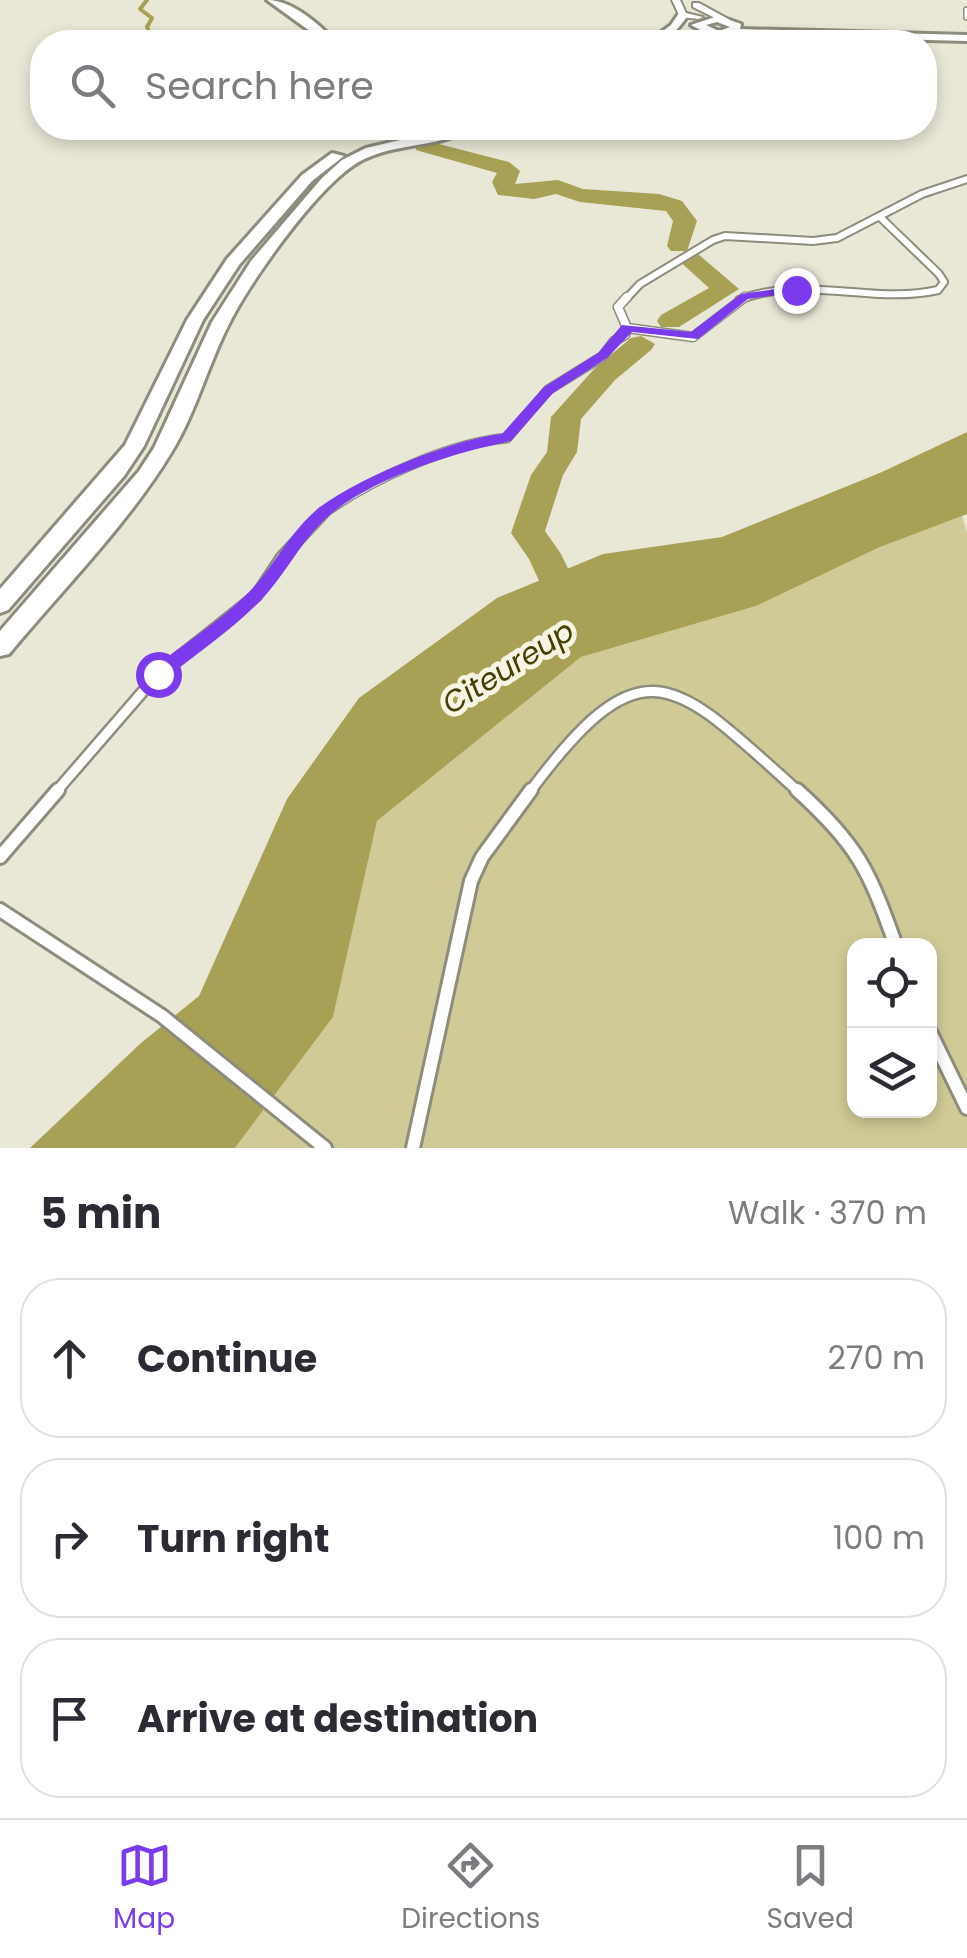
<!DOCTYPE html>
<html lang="en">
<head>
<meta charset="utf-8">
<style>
  :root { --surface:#fff; --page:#f7f7f7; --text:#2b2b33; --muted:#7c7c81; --line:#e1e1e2; --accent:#7c3aed }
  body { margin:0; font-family:Poppins,sans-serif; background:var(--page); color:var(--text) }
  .controls { position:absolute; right:30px; bottom:30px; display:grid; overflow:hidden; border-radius:20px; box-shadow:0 5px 15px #0003 }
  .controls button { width:90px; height:90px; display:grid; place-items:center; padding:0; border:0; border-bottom:2px solid var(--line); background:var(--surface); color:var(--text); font:50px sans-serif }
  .stop { position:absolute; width:30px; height:30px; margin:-22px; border:8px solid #7c3aed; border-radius:50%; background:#fff }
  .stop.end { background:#7c3aed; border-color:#fff; box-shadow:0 2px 10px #0008 }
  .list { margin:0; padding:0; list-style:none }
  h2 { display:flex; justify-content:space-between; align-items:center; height:130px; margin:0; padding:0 40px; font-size:42px }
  h2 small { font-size:32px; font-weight:400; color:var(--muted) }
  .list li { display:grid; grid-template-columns:65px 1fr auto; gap:30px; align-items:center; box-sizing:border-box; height:160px; margin:0 20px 20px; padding:0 20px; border:2px solid var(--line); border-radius:40px }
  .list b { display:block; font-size:38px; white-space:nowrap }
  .list em { font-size:32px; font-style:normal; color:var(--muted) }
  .icon { flex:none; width:55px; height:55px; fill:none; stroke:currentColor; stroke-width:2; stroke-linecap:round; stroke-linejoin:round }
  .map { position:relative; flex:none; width:967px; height:1148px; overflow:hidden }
  .search { position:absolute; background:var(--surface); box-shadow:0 5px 15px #0003; left:30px; right:30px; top:30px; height:110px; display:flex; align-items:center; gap:25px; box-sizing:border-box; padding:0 35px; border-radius:40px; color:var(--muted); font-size:38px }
  .sheet { height:670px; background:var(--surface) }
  nav { display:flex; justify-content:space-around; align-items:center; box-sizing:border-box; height:140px; border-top:2px solid var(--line); background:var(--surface); font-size:28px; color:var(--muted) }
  nav a { display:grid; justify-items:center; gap:5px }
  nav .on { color:var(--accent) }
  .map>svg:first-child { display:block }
  .green { fill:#d0cb96; fill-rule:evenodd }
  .water { fill:#a8a054 }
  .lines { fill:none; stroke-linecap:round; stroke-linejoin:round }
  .stream { stroke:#a8a054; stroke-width:4 }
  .river { fill:#a8a054; fill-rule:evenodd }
  .service-far4-casing { stroke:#8d8c7d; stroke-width:8 }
  .service-far3-casing { stroke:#8d8c7d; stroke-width:10 }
  .service-far2-casing { stroke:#8d8c7d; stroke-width:11 }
  .service-far1-casing { stroke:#8d8c7d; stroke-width:14 }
  .service-casing { stroke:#8d8c7d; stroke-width:18 }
  .minor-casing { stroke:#8d8c7d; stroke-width:4 }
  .tertiary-casing { stroke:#8d8c7d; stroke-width:6 }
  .service-far4 { stroke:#fff; stroke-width:5 }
  .service-far3 { stroke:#fff; stroke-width:6 }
  .service-far2 { stroke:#fff; stroke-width:8 }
  .service-far1 { stroke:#fff; stroke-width:9 }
  .service { stroke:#fff; stroke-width:12 }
  .minor { fill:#fff; fill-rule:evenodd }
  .tertiary { fill:#fff; fill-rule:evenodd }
  .route { fill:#7c3aed }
  .labels { text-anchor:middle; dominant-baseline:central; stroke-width:10; stroke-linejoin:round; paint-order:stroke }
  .water-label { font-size:30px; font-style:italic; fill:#464000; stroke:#f6f5e4 }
</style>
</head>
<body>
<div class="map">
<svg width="967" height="1148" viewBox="0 0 967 1148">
  <rect width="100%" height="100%" fill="#e9e8d7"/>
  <path class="green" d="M962,515L967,533V1148H235L333,1017L377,821L581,657L756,606L880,547ZM854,946H930V1110H854Z"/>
  <path class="water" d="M967,432V514L880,547L756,606L581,657L377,821L333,1017L235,1148H30L141,1043L199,996L287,799L359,698L497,598L603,554L722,537L882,472Z"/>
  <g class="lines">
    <path class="stream" d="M147,0L140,9L152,18L147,27L154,42
      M295,128H327"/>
    <path class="river" d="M423,140L509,162L520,171L515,184L558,180L583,189L659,194L682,201L697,221L687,251H671L667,246L673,221L666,211L580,202L556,194L534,199L498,195L492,182L497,173L416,150V142Z
      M689,252L698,254L739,289L679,327H661L657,321L661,315L709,288L677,259Z
      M641,336L655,344L651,350L615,380L581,419L577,452L563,475L545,531L561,554L591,616L586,626L573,630L560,626L529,559L511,533L531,475L547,452L551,417L595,368L631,338Z"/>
    <defs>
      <path id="service-far4" d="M967,10V17"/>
      <path id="service-far3" d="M625,300L640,284L713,240L725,236L813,241L837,238L922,194L967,179
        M739,300C803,274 872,305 938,290L944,282L939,274L880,217"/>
      <path id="service-far2" d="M627,328L693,337L745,297
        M320,516C367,481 449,443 507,438L548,390L603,356L614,341L625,335L627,328L618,307L627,297"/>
      <path id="service-far1" d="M55,793L158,674L256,596L282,557L323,513
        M529,793C645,636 675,681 800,793"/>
      <path id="service" d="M797,790C858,845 869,870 896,946
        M0,857L58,790
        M0,910L162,1016L325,1148
        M930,1032L967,1108
        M413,1148L471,881L482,857L531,790"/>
      <path id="minor" d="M672,0H680L686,13L703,17L699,19L680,17Z
        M693,3H699L730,20L723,22L693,7Z"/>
      <path id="tertiary" d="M267,0C291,0 320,24 335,42H325Z
        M679,13L688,15C678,30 667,42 648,42L671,25Z
        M718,16L741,24L740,29L967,35V41L728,35L692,42H673L706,33L691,25ZM717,22L730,27L719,31L706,25Z
        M452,128H472C437,150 386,141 351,167C312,195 252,279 230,322C208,364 196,413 171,453C128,524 62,590 9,654L0,656V631L139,471L154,448L212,322L251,261L322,178L342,160L366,148Z
        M332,153L344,156L312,181L239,265L203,320L144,446L124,476L8,610L0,613V589L125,445L187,320L227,259L302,175Z"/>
    </defs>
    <use href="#service-far4" class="service-far4-casing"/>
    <use href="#service-far3" class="service-far3-casing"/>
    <use href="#service-far2" class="service-far2-casing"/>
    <use href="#service-far1" class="service-far1-casing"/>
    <use href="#service" class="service-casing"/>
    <use href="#minor" class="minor-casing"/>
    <use href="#tertiary" class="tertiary-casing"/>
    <use href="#service-far4" class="service-far4"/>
    <use href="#service-far3" class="service-far3"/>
    <use href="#service-far2" class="service-far2"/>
    <use href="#service-far1" class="service-far1"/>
    <use href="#service" class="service"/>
    <use href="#minor" class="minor"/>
    <use href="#tertiary" class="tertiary"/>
  </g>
  <path class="route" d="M796,286L800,292L748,299L698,339L632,332L607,358L553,393L511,441C453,453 366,479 322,522C298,546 283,578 260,601C232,630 196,654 165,679H152V669C183,644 221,621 249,592C272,569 287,537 312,514C348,481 453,439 502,434L544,387L598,353L622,325L691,332L741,294Z"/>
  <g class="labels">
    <g class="water-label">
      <text transform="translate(508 667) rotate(-32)">Citeureup</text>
    </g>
  </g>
</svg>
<div class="controls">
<button><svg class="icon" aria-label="locate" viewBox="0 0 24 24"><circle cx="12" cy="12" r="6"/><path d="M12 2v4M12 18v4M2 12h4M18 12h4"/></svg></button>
<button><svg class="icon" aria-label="layers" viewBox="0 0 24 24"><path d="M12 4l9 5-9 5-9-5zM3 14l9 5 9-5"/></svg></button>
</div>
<div class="stop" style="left:158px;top:674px"></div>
<div class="stop end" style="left:796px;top:290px"></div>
<div class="search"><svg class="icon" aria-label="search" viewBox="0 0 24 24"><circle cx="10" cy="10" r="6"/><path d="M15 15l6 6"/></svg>Search here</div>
</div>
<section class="sheet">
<h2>5 min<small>Walk · 370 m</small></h2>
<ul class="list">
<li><svg class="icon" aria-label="ahead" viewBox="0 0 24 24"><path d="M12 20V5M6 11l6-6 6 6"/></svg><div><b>Continue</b></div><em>270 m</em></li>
<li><svg class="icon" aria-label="right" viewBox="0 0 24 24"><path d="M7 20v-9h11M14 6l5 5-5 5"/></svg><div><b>Turn right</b></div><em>100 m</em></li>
<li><svg class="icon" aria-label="arrive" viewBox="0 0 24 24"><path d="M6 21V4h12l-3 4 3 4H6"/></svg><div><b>Arrive at destination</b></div></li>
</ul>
</section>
<nav>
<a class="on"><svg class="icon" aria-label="map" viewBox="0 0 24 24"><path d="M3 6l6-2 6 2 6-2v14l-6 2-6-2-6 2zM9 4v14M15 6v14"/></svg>Map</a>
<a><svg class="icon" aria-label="directions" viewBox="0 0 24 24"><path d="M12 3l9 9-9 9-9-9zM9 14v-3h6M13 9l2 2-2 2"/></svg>Directions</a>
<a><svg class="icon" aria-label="saved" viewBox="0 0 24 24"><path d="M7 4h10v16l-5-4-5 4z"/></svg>Saved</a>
</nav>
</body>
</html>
